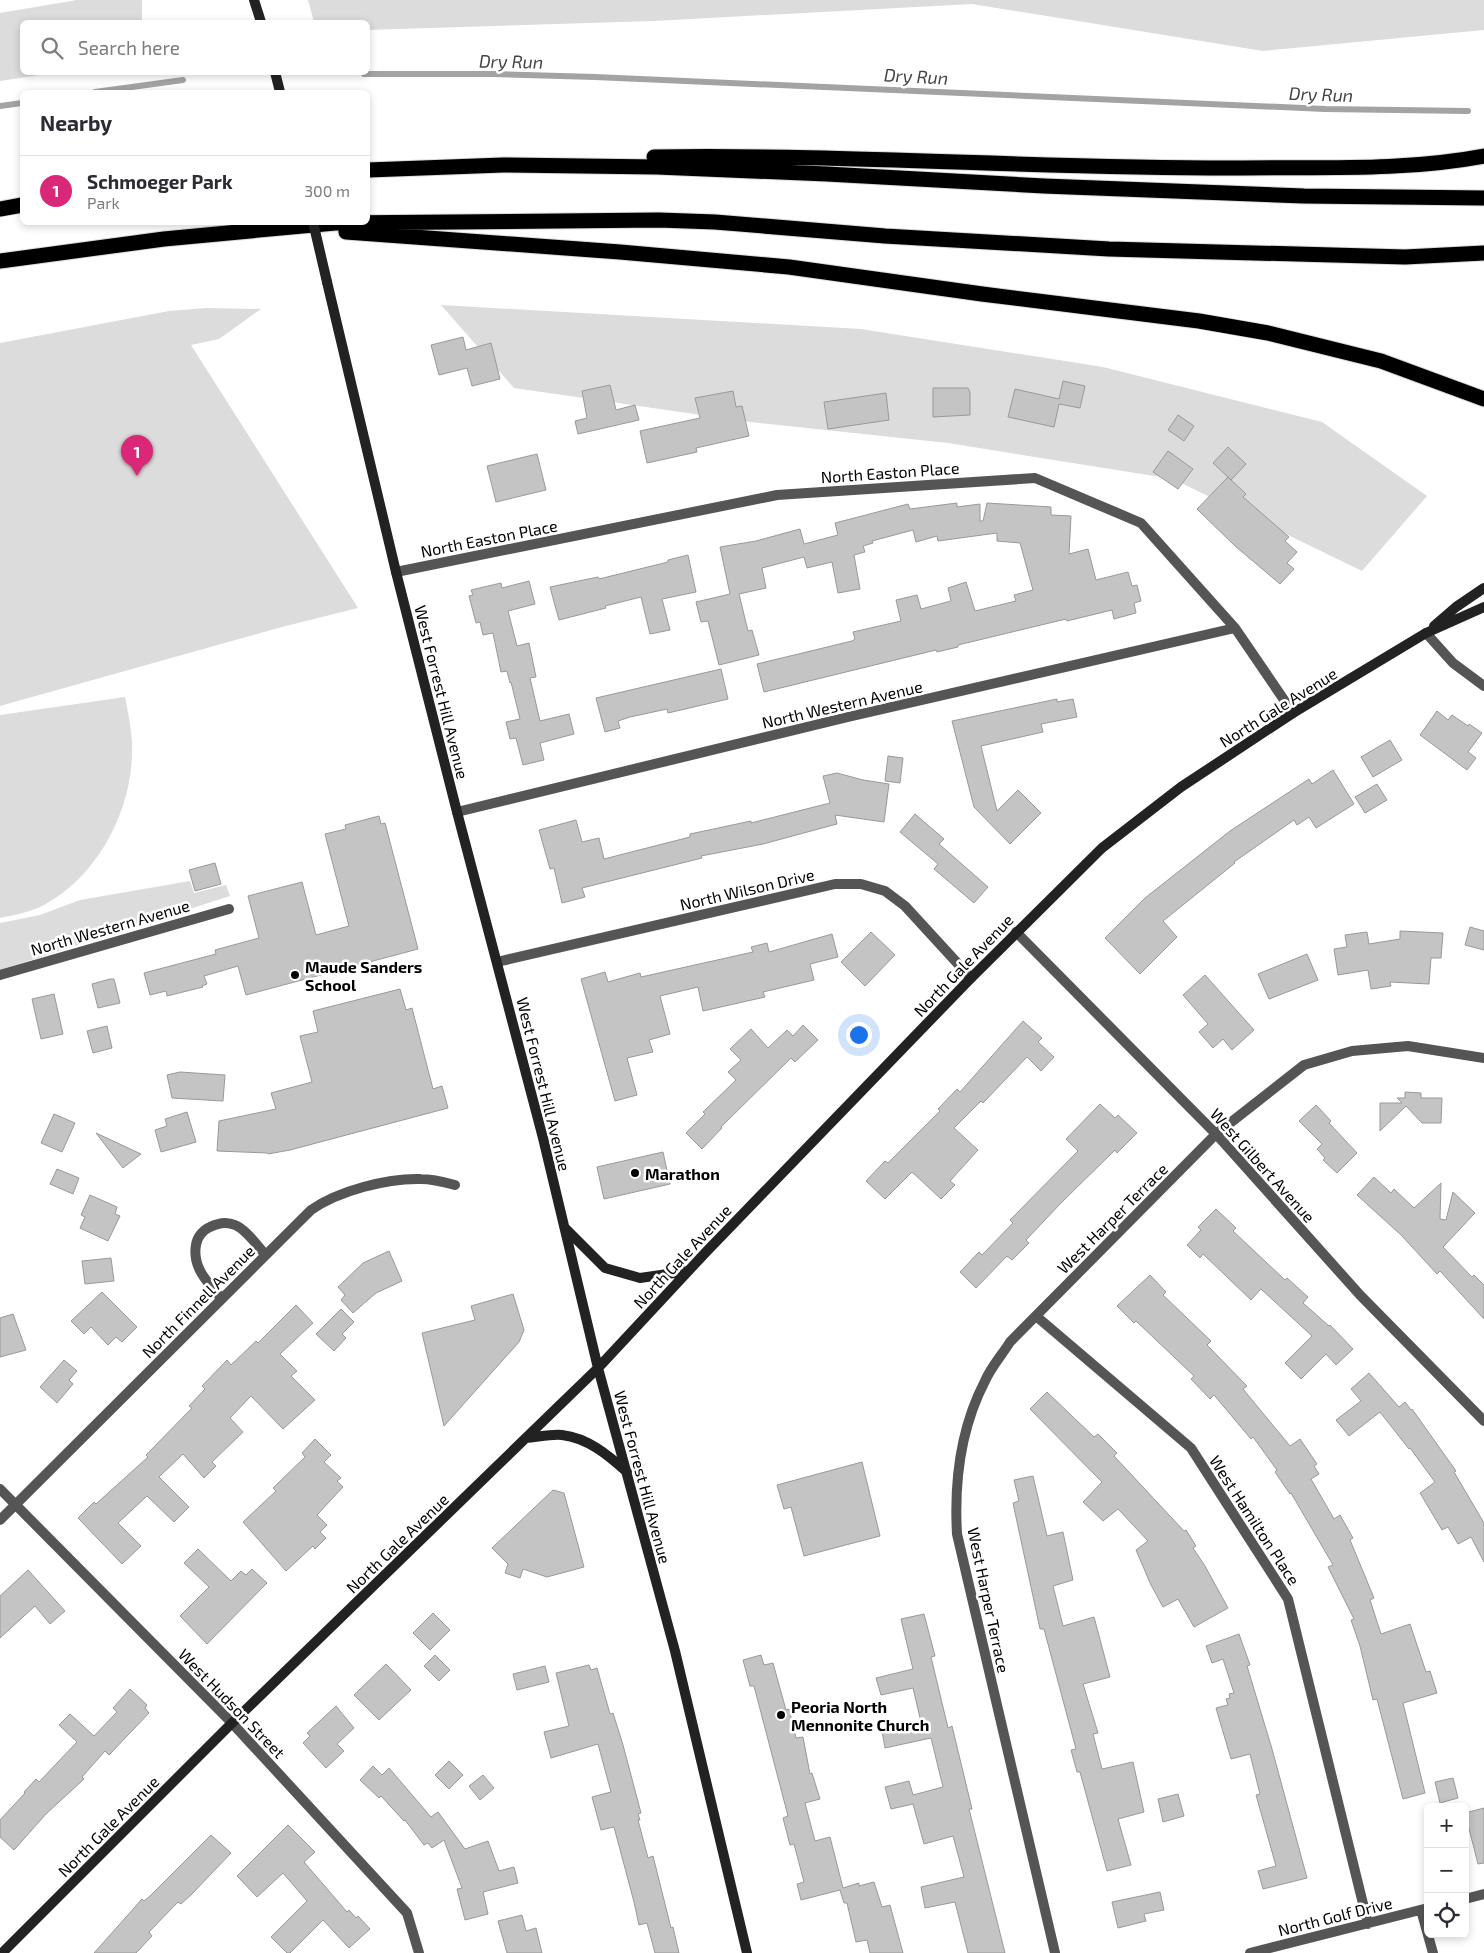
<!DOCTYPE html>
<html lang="en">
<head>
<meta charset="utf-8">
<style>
  :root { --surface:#fff; --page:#f7f7f7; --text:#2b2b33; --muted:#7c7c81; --line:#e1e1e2; --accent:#db2777 }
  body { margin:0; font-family:"Exo 2",sans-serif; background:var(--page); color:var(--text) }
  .controls { position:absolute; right:15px; bottom:15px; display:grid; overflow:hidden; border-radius:8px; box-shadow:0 2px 8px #0003 }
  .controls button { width:45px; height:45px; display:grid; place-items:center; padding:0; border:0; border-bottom:1px solid var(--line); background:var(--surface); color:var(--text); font:25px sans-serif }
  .you { position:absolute; left:858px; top:1034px; width:18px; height:18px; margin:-12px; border:4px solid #fff; border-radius:50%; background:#1a73e8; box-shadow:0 0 0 8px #1a73e833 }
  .badge { display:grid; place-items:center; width:32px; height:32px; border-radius:50%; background:var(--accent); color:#fff; font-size:16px; font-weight:700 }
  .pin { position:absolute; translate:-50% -41px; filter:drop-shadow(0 1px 2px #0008) }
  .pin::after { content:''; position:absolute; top:26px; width:18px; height:15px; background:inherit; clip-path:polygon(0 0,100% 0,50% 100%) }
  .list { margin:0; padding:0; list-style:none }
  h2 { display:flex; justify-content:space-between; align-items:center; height:65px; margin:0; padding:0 20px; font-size:21px }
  h2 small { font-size:16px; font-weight:400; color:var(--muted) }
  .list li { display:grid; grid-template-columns:32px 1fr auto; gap:15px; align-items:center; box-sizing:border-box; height:70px; padding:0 20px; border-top:1px solid var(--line) }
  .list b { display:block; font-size:19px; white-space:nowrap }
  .list p { margin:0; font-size:16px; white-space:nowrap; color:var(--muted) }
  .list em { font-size:16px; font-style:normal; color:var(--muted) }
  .icon { flex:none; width:28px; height:28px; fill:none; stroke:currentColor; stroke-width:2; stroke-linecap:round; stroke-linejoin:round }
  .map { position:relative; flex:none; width:1484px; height:1953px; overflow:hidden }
  .search { position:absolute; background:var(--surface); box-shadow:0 2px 8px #0003; left:20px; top:20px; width:350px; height:55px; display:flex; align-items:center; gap:12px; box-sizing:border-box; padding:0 18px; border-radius:8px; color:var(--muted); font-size:19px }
  .panel { position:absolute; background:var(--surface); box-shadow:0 2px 8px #0003; left:20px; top:90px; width:350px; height:135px; border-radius:8px }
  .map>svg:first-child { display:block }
  .green { fill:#dcdcdc }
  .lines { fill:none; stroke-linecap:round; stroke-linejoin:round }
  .stream { stroke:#a3a3a3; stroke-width:6 }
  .building { fill:#c4c4c4; stroke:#999 }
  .highway-casing { stroke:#dbdbdb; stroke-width:17 }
  .street { stroke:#555; stroke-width:10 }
  .secondary { stroke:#222; stroke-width:10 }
  .highway { stroke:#000; stroke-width:15 }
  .secondary-bridge { stroke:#222; stroke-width:10 }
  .poi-dot { fill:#000; stroke:#fff; stroke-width:2 }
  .labels { text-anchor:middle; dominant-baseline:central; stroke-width:5; stroke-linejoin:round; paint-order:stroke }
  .street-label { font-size:16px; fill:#000; stroke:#fff }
  .poi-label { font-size:16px; font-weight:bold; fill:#000; stroke:#fff; text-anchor:start }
  .water-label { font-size:18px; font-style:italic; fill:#444; stroke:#fff }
</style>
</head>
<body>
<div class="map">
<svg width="1484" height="1953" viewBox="0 0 1484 1953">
  <rect width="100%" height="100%" fill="#fff"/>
  <path class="green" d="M77,0H142V22H22V72L53,73L0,81V13Z
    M308,0H1484V30L1263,51L972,4L654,21L368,30V22H314Z
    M441,305L861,329L1103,367L1322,422L1427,496L1362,571L1173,479L948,443L750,422L514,388Z
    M206,308L261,309L219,339L191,345L358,608L282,627L0,706V343L169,311Z
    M125,697C128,712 131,727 132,742C135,805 100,875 44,905C30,912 15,915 0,918V715Z
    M190,881L194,893L226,885L230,896L0,970V923L40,915L80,900Z"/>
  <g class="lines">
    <path class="stream" d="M364,74H493L595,77L1325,109L1468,111
      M95,92L183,80
      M0,106L22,103"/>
  </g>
  <path class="building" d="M463,337L466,350L491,343L500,379L472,386L467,368L439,375L431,345Z
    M1063,381L1085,386L1080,408L1059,404L1054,427L1008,417L1015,389L1059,399Z
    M610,385L616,410L635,405L639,420L578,434L575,421L587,418L582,391Z
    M933,388H968L970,392V415L933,417Z
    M733,391L736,407L742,406L749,436L696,448L697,452L647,463L640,431L700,418L695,398Z
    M886,393L889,420L828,429L824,402Z
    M1178,415L1194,426L1184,441L1168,430Z
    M1228,447L1246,464L1231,480L1213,463Z
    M1168,451L1193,469L1178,489L1153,472Z
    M537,454L546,490L496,502L487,466Z
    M1228,477L1246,494L1243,497L1289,537L1285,541L1297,552L1287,563L1294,569L1280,584L1235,546L1197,509Z
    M957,503V507L980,504V521H983L987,503L1051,507V515L1071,516L1069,554L1088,549L1096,580L1128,572L1132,586L1137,585L1141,601L1134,603L1136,613L1114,619L1112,610L1067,621L1066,619L958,645V647L937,652L936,650L764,692L757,664L852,641L855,639L853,632L901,621L896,600L917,595L921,609L951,601L948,588L966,582L975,611L1016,601L1014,595L1033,590L1020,543L997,541V533L938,541L937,536L916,542L913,530L872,541L873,543L863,546L865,552L854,555L860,589L838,593L832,562L807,568L804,557L762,568L766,588L739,594L748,631L752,630L759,655L719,665L708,621L701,622L696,602L730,594L720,547L756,541L800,529L804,544L838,535L835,523L908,504L910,509Z
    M688,555L696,592L662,599L670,630L650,634L641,597L605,606L606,608L559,620L550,587L598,577L599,579L668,562V560Z
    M529,581L535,604L508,611L517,646L529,643L536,677L530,678L540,721L569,714L574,734L540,743L544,760L523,765L516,738L510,739L506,722L520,719L511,682L510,683L507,671L501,672L493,633L483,635L480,622L476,623L469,596L473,595L471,590L501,583L502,588Z
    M721,669L728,699L668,713L667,709L630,717L618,721L620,728L605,732L596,698Z
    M1057,699V702L1073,699L1077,717L1041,724L1043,732L981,746L997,811L1018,790L1041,813L1010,844L974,807L952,721Z
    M1437,711L1448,720L1452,715L1468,726L1469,724L1482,733L1468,752L1476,758L1467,770L1420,735Z
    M1390,740L1402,760L1373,777L1361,757Z
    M888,756L903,758L900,783L885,781Z
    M1333,770L1354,804L1316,828L1309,817L1297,825L1294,820L1234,862L1235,863L1163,921L1177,937L1140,974L1105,938L1145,898L1230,831L1309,779L1312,784Z
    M837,773L863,780L889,784L884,822L835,815L837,824L763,844L701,856L702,858L582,888L585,897L562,903L554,868L550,869L539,830L576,820L582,842L599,838L604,859L690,837V834L751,821V823L830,803L823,776Z
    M1377,784L1387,800L1365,813L1355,797Z
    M915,814L944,839L939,844L988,887L974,903L934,869L938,864L900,832Z
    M379,816L381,824L385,823L418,949L246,995L238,966L204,976L207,984L202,986L203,987L167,996L166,991L150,995L144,973L216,954L215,950L259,938L248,896L302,882L316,935L349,926L325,834L346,829L345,825Z
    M215,863L221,884L195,891L189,870Z
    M1470,927L1484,931V950L1465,945Z
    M1400,931L1443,933L1441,958H1431L1429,984L1390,982L1391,986L1371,989L1368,970L1338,975L1334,949L1347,947L1345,935L1367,932L1369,944L1400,939Z
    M871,932L895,955L865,986L841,962Z
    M832,934L838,957L810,964L814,980L763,992L765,997L703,1011L698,987L660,996L670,1034L649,1040L653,1052L627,1058L637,1095L615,1101L581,979L605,972L608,982L640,973L641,977L753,952L751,947L767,943L769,952Z
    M1307,954L1318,980L1269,999L1258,974Z
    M1205,975L1254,1030L1232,1050L1223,1039L1213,1048L1199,1032L1208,1024L1183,995Z
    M110,979H114L120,1003L98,1008L92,984Z
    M400,989L406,1010L412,1008L433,1089L442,1086L448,1108L290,1150L268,1154L267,1153L217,1151L219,1121L276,1109L271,1093L312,1082L300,1036L318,1032L313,1011Z
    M54,994L63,1034L41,1039L32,999Z
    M1023,1021L1042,1038L1038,1042L1054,1057L1041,1071L1027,1057L983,1103L981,1101L954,1128L978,1150L950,1181L955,1185L941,1199L912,1172L885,1199L866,1181L885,1161L888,1163L940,1111L938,1109L957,1089L960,1092Z
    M803,1025L818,1040L795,1062L791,1058L721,1127L722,1128L702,1149L686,1133L705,1114L703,1112L736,1080L728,1072L741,1060L730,1049L751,1029L768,1048L787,1030L793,1036Z
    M107,1026L112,1048L93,1053L87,1031Z
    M180,1072L225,1075L223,1101L172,1098L167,1075Z
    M1405,1092L1421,1093V1098H1442L1441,1123H1422L1406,1106L1380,1131V1103H1402L1397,1098H1405Z
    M1100,1104L1115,1118L1118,1115L1137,1133L1117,1153L1115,1150L1061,1203L1026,1240L1029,1243L1012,1260L1007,1256L976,1288L960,1272L979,1252L982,1255L1013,1223L1010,1220L1078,1151L1066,1139Z
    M1316,1105L1331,1121L1329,1123L1357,1153L1337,1173L1323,1160L1325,1158L1317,1149L1322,1144L1299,1121Z
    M187,1112L196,1142L161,1152L155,1130L167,1126L165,1119Z
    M54,1114L75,1123L62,1152L41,1143Z
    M96,1133L141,1154L123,1168Z
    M663,1152L670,1184L604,1199L597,1167Z
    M57,1169L79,1178L73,1194L50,1184Z
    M1374,1177L1391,1193L1394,1189L1414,1208L1441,1183L1440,1219L1446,1220L1453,1192L1475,1213L1443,1247L1472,1277L1474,1275L1484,1285V1319L1440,1271L1437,1274L1401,1235L1357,1195Z
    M90,1195L117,1207L115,1214L120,1216L108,1241L80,1228L85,1217L81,1215Z
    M1216,1209L1236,1228L1233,1231L1285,1280L1287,1278L1308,1297L1303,1303L1329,1326L1330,1325L1353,1349L1336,1365L1326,1354L1301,1379L1285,1363L1312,1336L1261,1289L1251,1300L1203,1254L1200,1258L1187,1245L1201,1230L1198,1227Z
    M389,1251L402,1281L376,1293L353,1313L341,1300L345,1295L338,1287L363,1263Z
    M111,1258L114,1281L85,1284L82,1261Z
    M1150,1275L1166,1292L1163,1295L1211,1341L1207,1345L1247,1386L1243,1389L1290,1446L1300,1439L1317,1464L1314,1466L1319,1474L1311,1479L1334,1519L1340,1515L1353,1538L1350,1540L1374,1598L1370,1600L1381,1634L1410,1624L1426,1672L1430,1671L1437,1693L1403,1703L1425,1793L1403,1799L1377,1699L1373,1700L1360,1646L1351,1620L1354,1619L1328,1567L1333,1565L1291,1493L1290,1494L1275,1472L1277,1470L1253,1437L1251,1439L1214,1395L1210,1399L1191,1379L1194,1376L1136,1321L1134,1323L1117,1306Z
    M102,1292L137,1327L122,1342L116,1337L108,1345L91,1327L84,1334L71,1321Z
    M513,1294L524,1330L519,1342L444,1426L422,1333L475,1320L471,1306Z
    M296,1305L313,1323L280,1354L297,1371L291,1376L315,1400L283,1429L251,1396L230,1418L243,1432L212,1462L216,1466L204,1478L183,1454L159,1477L189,1507L174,1522L147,1496L118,1523L141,1546L122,1564L78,1518L94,1502L96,1504L148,1457L146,1455L192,1408L189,1406L205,1389L202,1386L227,1360L231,1365L256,1341L258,1343Z
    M341,1309L354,1322L342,1334L346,1338L334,1351L316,1334Z
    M13,1314L26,1350L0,1357V1318Z
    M64,1360L77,1371L69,1380L73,1384L57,1403L40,1387Z
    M1369,1373L1399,1407L1405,1402L1411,1410L1412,1409L1456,1471L1454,1472L1484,1523V1562L1471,1537L1458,1544L1448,1527L1442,1530L1420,1493L1435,1482L1410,1448L1409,1449L1380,1412L1349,1436L1336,1420L1361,1401L1351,1389Z
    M1047,1392L1094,1437L1098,1434L1117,1453L1114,1456L1184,1531L1186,1530L1196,1546L1193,1548L1205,1566L1228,1608L1194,1627L1178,1599L1163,1607L1151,1585L1136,1550L1148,1541L1118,1509L1103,1521L1083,1502L1102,1482L1030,1409Z
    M315,1439L331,1455L324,1462L341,1478L337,1481L343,1487L317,1515L327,1525L320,1532L326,1538L315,1549L313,1546L286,1571L243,1522L276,1491L273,1488L305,1457L302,1453Z
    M862,1462L880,1536L804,1556L791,1507L784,1509L777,1485Z
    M1033,1476L1047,1536L1063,1532L1073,1580L1053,1586L1063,1626L1094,1617L1110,1677L1083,1684L1098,1733L1093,1734L1102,1769L1133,1762L1144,1812L1118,1819L1131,1865L1107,1871L1080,1772H1077L1071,1750L1076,1749L1044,1629H1040L1013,1503L1019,1501L1014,1480Z
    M553,1490L564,1493L584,1567L547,1577L523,1569L520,1578L505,1573L508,1564L492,1548Z
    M198,1549L231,1581L241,1571L246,1575L252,1569L267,1583L207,1644L180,1616L209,1587L184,1563Z
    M28,1570L65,1611L50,1624L35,1606L0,1638V1596Z
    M433,1613L450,1630L430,1650L413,1633Z
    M924,1614L935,1656L931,1657L948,1728L952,1726L972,1809H969L1005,1953H968L955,1902L925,1908L921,1887L964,1877L953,1836L924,1844L913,1804L891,1809L885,1787L909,1781L913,1795L943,1787L931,1738L885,1748L882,1731L921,1722L913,1688L881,1695L876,1678L913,1669L901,1619Z
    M1239,1634L1250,1665L1247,1666L1272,1749L1307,1878L1263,1889L1258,1871L1276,1866L1256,1795L1260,1794L1250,1754L1231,1759L1216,1708L1228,1705L1226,1699L1230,1698L1229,1694L1234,1693L1223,1659L1212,1663L1206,1646Z
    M435,1655L450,1670L439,1681L424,1666Z
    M761,1655L764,1665L773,1663L786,1710L789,1709L796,1738L803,1737L810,1774L812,1773L820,1799L805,1803L815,1841L830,1837L843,1888L859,1883V1886L874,1882L882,1907L890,1905L903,1953H870L867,1940L856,1942L847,1903H844L840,1890L801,1900L797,1884L804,1882L794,1844L790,1845L783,1818L788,1816L754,1686H750L743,1660Z
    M386,1664L411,1690L379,1720L354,1695Z
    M589,1665L591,1670L597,1668L610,1714L613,1713L623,1745L641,1813L638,1814L640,1820H638L648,1858L653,1856L671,1928L673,1927L679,1953H655L647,1923L639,1925L634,1902L614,1827L601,1830L592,1797L611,1792L598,1744L551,1758L544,1732L569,1726L556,1673Z
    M545,1666L549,1682L517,1690L513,1674Z
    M130,1689L147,1705L145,1708L149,1713L109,1755L105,1751L82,1777L84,1779L46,1814L14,1850L0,1837V1820L25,1793L24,1792L36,1779L39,1782L77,1742L59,1725L70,1714L94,1736L117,1712L113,1708Z
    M336,1706L354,1728L337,1744L344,1751L326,1768L303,1743L310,1736L307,1733Z
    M449,1761L463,1775L449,1789L435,1775Z
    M373,1766L382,1775L389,1768L431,1817L438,1812L465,1849L488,1841L499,1871L514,1867L518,1883L483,1892L488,1914L465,1920L457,1889L462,1888L444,1840L432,1848L428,1843L424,1845L405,1820L404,1821L381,1796L379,1798L360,1780Z
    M483,1775L494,1788L480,1800L469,1786Z
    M1453,1778L1458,1798L1440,1803L1435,1782Z
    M1178,1794L1184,1816L1163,1822L1158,1799Z
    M1484,1808V1863L1478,1864L1465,1813Z
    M288,1825L315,1852L304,1862L347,1912L349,1910L356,1918L358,1916L370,1929L349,1948L323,1920L290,1953H287L271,1937L307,1901L283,1873L257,1897L237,1876Z
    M211,1835L231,1853L192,1894L181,1904L178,1902L149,1932L152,1936L136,1953H94L142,1899L144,1901L150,1896Z
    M1160,1892L1164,1910L1144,1914L1146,1921L1118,1928L1112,1902Z
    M522,1915L526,1931L536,1928L542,1953H507L498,1921Z"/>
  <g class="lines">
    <defs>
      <path id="highway" d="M654,157C850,154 1046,169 1243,168C1323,167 1405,171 1484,156
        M368,170L503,165L657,167L827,174L1044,186L1304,196L1484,198
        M0,209L22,205
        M346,232L620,252L789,267L982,294L1199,321L1268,333L1381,361L1484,399
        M0,261L164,239L335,223L659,220L715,222L885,236L1109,249L1405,257L1484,253"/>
    </defs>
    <use href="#highway" class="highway-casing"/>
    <path class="street" d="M396,572L777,495L1035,478L1141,523L1235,628L1293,713
      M1426,633L1453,663L1484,686
      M457,812L848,717L1235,628
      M1016,932L1216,1134L1360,1295L1484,1421
      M497,962L835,884H861L885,891L905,906L971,978
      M0,975L229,909
      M221,1298C207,1282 192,1267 196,1245C197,1237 203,1230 210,1227C218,1223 226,1221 235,1225C247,1230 257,1246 266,1255
      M1036,1316L1191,1448L1288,1599L1368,1924
      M0,1489L232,1723L407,1913L419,1953
      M0,1520L311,1210C338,1191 387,1178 421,1179C432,1179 444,1182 455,1185
      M1465,1899L1484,1894
      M1421,1910L1433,1953
      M1055,1953L957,1534C954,1481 960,1429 985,1381C991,1367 1002,1355 1010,1342L1216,1134L1304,1065L1352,1051L1408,1046L1484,1058
      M1250,1953L1428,1908"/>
    <path class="secondary" d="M254,0L261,22
      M275,72L280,92
      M327,282L396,572L457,812L543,1138L598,1368L675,1651L747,1953
      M1434,626L1456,607L1484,588
      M565,1228L605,1268L640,1278L688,1271
      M526,1438C538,1437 551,1434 562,1435C588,1438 608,1455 627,1472
      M2,1953L232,1723L598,1368L706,1252L971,978L1102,848L1181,787L1293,713L1426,633L1484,607"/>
    <use href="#highway" class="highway"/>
    <path class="secondary-bridge" d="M313,222L327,282"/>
  </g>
  <g class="poi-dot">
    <circle cx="295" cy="975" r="5"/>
    <circle cx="635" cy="1173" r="5"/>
    <circle cx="781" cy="1715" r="5"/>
  </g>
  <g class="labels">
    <g class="street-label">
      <text transform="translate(890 472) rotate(-4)">North Easton Place</text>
      <text transform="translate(489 538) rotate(-11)">North Easton Place</text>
      <text transform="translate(442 692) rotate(76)">West Forrest Hill Avenue</text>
      <text transform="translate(842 704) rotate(-13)">North Western Avenue</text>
      <text transform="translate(1278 707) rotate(-32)">North Gale Avenue</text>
      <text transform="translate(747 889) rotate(-13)">North Wilson Drive</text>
      <text transform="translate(110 927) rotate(-16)">North Western Avenue</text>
      <text transform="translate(963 965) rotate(-46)">North Gale Avenue</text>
      <text transform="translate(544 1084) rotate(76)">West Forrest Hill Avenue</text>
      <text transform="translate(1263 1165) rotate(48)">West Gilbert Avenue</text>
      <text transform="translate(1112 1218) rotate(-45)">West Harper Terrace</text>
      <text transform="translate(682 1256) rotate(-47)">North Gale Avenue</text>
      <text transform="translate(198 1301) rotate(-45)">North Finnell Avenue</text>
      <text transform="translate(643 1477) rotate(75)">West Forrest Hill Avenue</text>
      <text transform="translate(1255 1520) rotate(57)">West Hamilton Place</text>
      <text transform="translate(397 1543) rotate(-44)">North Gale Avenue</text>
      <text transform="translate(989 1600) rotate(78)">West Harper Terrace</text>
      <text transform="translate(232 1703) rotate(46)">West Hudson Street</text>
      <text transform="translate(108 1826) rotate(-45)">North Gale Avenue</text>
      <text transform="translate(1335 1916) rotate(-14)">North Golf Drive</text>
    </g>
    <g class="poi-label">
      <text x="305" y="966">Maude Sanders<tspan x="305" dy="18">School</tspan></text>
      <text x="645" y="1173">Marathon</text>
      <text x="791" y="1706">Peoria North<tspan x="791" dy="18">Mennonite Church</tspan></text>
    </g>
    <g class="water-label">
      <text transform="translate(511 61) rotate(1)">Dry Run</text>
      <text transform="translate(916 76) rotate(3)">Dry Run</text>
      <text transform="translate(1321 94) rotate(2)">Dry Run</text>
    </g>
  </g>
</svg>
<div class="controls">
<button>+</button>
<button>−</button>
<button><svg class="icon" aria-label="locate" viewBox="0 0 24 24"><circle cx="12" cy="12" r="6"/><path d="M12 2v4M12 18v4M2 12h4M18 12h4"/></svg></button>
</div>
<div class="you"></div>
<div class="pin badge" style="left:137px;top:476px">1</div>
<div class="search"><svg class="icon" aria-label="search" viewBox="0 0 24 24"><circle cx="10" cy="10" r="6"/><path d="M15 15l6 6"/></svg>Search here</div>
<section class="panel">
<h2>Nearby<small></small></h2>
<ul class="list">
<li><span class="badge">1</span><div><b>Schmoeger Park</b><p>Park</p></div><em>300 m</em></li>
</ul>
</section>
</div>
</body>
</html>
